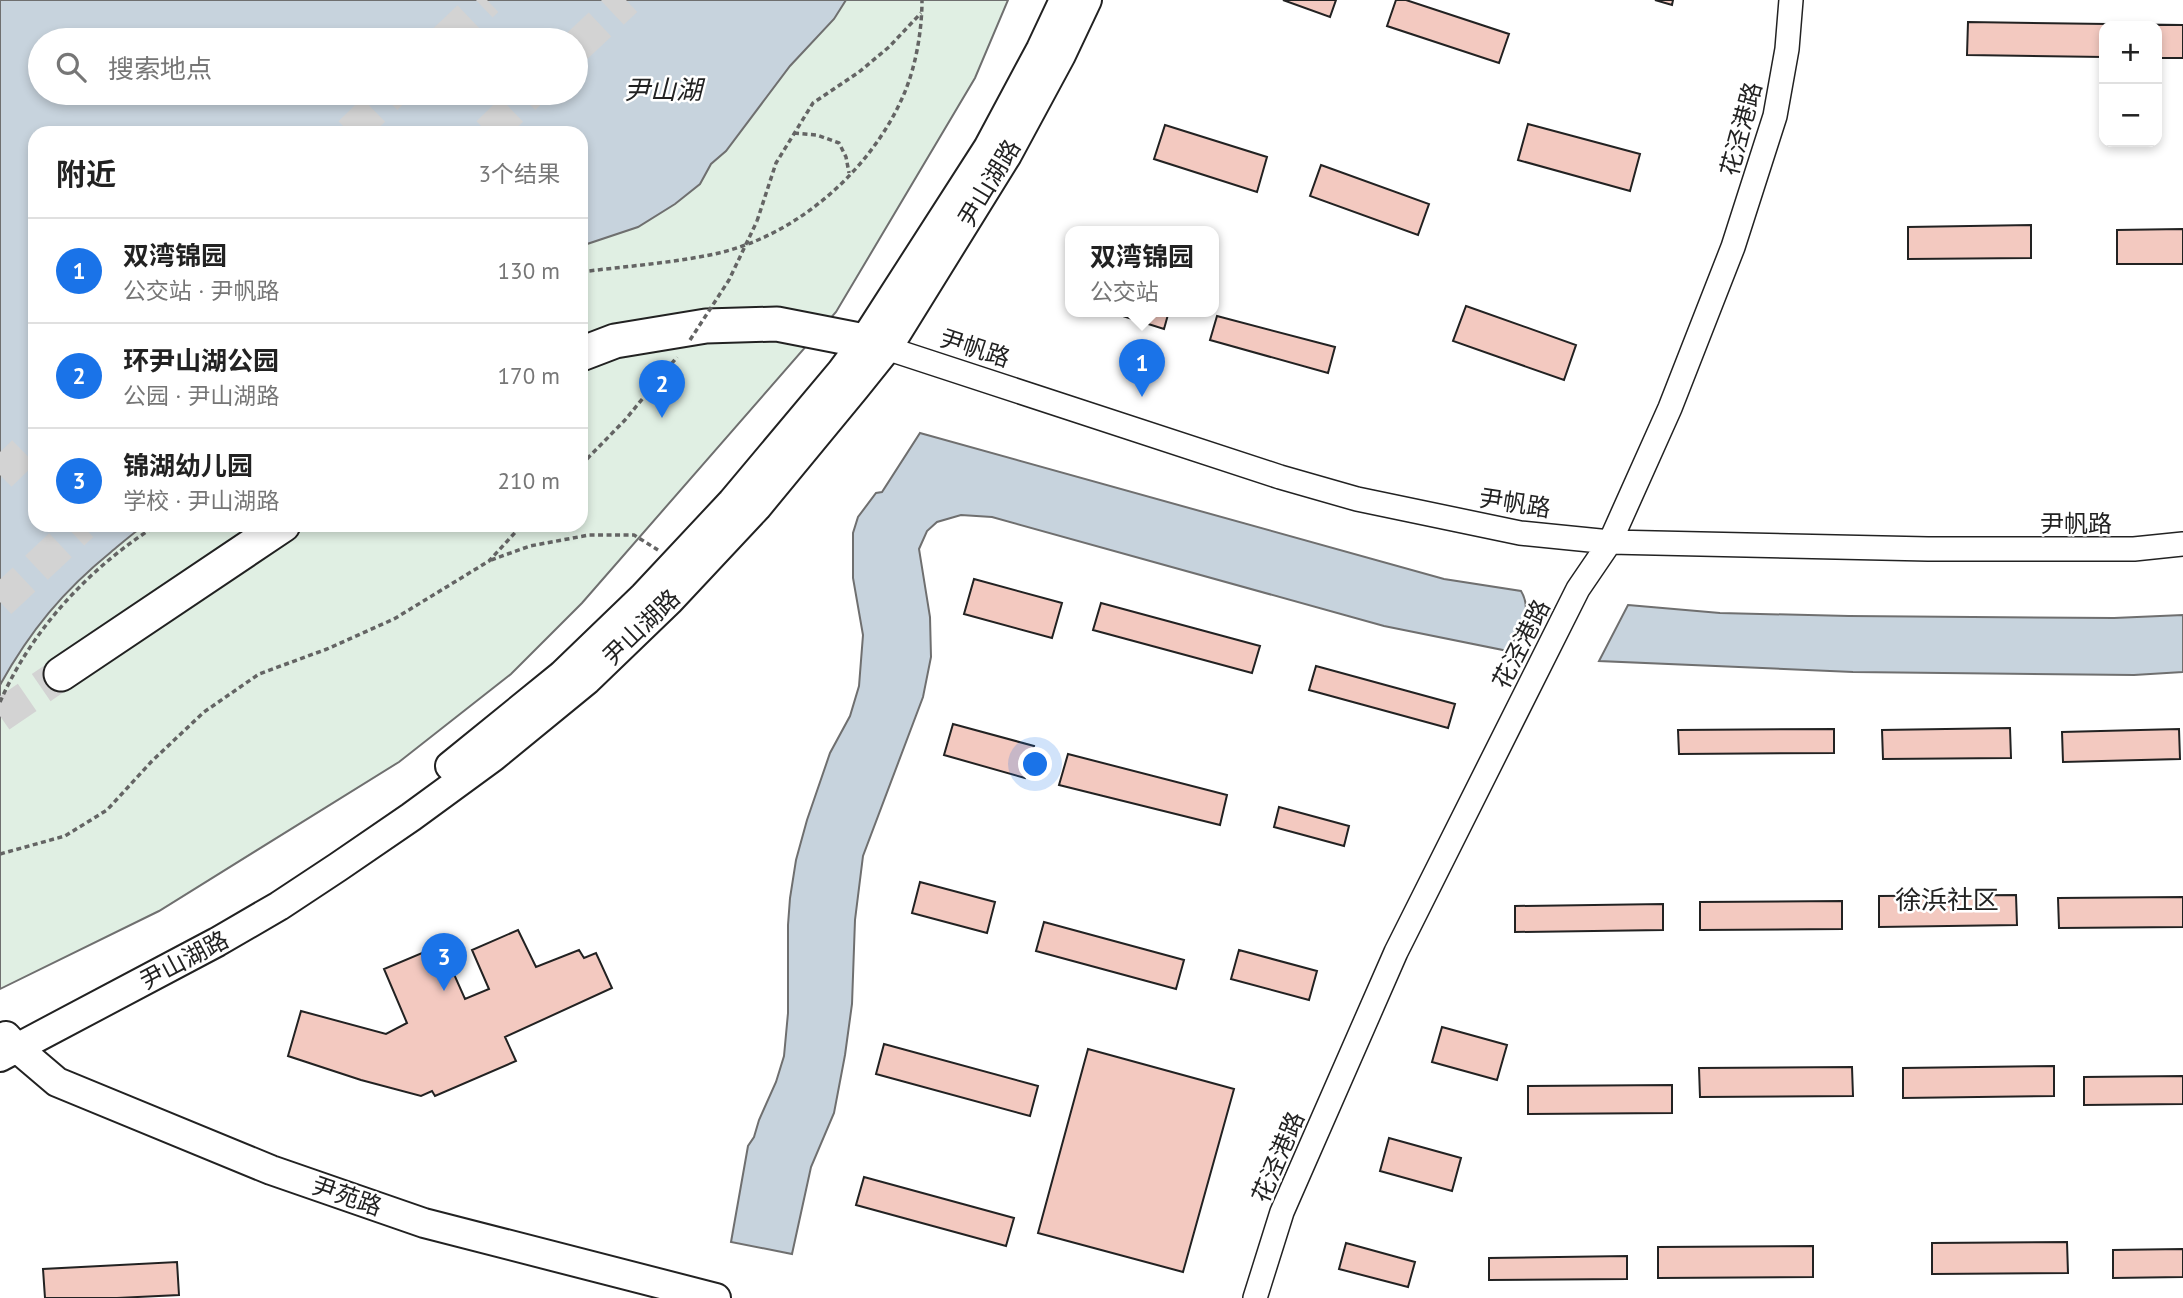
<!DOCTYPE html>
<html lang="zh">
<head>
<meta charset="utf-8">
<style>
  :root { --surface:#fff; --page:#f6f6f6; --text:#222; --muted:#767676; --line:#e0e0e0; --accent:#1a73e8 }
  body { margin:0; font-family:"PT Sans","Noto Sans SC",sans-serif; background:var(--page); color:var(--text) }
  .controls { position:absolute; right:21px; top:21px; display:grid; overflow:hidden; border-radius:14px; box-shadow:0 4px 10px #0003 }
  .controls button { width:63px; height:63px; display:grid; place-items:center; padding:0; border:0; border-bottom:2px solid var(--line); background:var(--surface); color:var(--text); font:35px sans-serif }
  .you { position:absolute; left:1036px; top:765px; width:24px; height:24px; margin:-18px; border:5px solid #fff; border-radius:50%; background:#1a73e8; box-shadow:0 0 0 10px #1a73e833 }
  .badge { display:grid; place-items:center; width:46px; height:46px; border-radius:50%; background:var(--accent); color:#fff; font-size:23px; font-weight:700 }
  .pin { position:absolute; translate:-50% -58px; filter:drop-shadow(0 2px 4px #0008) }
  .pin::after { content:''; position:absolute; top:37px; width:24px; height:21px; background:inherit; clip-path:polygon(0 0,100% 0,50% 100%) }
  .popup { position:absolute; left:1065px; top:226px; width:154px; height:91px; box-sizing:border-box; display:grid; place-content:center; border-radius:14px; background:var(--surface); filter:drop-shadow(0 2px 5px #0005); font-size:23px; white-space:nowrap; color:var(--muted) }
  .popup b { font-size:26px; color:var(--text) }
  .popup::after { content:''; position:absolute; left:50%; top:100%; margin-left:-14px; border:14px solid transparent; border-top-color:var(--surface) }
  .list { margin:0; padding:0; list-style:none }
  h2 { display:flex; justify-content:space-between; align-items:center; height:91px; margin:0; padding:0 28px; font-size:30px }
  h2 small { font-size:23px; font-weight:400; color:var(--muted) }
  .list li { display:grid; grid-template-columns:46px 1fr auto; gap:21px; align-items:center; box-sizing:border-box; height:105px; padding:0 28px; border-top:2px solid var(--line) }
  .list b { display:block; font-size:26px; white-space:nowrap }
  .list p { margin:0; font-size:23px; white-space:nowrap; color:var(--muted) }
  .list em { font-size:23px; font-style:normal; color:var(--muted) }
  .icon { flex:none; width:38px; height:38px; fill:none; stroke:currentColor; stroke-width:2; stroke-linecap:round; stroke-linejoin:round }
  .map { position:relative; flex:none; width:2183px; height:1298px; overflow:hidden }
  .search { position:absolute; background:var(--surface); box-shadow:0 4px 10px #0003; left:28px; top:28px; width:560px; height:77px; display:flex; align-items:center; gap:18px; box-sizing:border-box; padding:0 24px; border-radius:38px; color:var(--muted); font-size:26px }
  .panel { position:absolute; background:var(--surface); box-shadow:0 4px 10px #0003; left:28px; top:126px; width:560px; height:406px; border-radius:21px }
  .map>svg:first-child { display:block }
  .green { fill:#e0efe3; stroke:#6f6f6f; stroke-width:2; fill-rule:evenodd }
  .water { fill:#c7d3dd; stroke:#6f6f6f; stroke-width:2; fill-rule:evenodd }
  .building { fill:#f3c9c0; stroke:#222; stroke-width:2 }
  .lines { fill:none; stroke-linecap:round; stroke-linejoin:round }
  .highway-tunnel { stroke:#d3d3d3; stroke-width:33; stroke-dasharray:33 17; stroke-linecap:butt }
  .minor-casing { stroke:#222; stroke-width:26 }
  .major-casing { stroke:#222; stroke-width:32 }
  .highway-casing { stroke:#222; stroke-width:37 }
  .path { stroke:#646464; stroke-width:3.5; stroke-dasharray:5 3.5; stroke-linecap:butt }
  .minor { stroke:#fff; stroke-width:23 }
  .major { stroke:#fff; stroke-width:28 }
  .highway { stroke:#fff; stroke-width:33 }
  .path-bridge { stroke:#646464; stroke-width:3.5; stroke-dasharray:5 3.5; stroke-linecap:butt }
  .labels { text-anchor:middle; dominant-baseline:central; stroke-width:5; stroke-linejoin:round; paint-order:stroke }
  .street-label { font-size:24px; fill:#222; stroke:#fff }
  .water-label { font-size:26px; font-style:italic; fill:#222; stroke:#fff }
  .neighbourhood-label { font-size:26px; fill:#222; stroke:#fff }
</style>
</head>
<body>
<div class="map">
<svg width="2183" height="1298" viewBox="0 0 2183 1298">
  <rect width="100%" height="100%" fill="#fff"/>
  <path class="green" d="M0,0H1008L975,78L836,312L582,603L511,674L399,762L159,911L0,989ZM40,40H576V93H40ZM35,133H581V525H35Z"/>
  <path class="water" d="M0,0H846L834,19L790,66L726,151L711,164L700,184L675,204L638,227L581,246V133H35V525H145C133,533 122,543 111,552C63,591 30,631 0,685ZM40,40H576V93H40Z
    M920,433L1444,579L1521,591C1534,612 1518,632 1508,651L1384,626L992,517L961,515L937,522L927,531L919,549L930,617L931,657L923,697L863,856L855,920L852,1004L845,1055L834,1113L811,1167L792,1254L731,1242L748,1146L754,1137L759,1120L776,1082L784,1056L788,1013V925L790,898L796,860L807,820L830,753L850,716L859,686L863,635L853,578V533L858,517L876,493L882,492Z
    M1628,605L1720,613L1849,616L2114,618L2183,615V672L2134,675L1853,672L1599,661Z"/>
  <path class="building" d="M1283,0H1336L1330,17Z
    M1396,0H1406L1509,34L1499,63L1387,26Z
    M1655,0H1673L1672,5Z
    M1968,22L2183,25V58H2157V26H2104V57L1967,55Z
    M1528,124L1640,154L1630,191L1518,160Z
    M1165,125L1267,157L1257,192L1154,159Z
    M1321,165L1429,204L1418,235L1310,196Z
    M2031,225V258L1908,259V227Z
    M2183,229V264H2117V230Z
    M1466,306L1576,345L1564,380L1453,341Z
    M1107,311H1169L1164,329Z
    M1217,316L1335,347L1328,373L1210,340Z
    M974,579L1062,603L1052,638L964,614Z
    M1101,603L1260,646L1252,673L1093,630Z
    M1316,666L1455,704L1448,728L1309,690Z
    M953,724L1034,746L1025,778L944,755Z
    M2010,728L2011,758L1883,759L1882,730Z
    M1834,729V753L1679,754L1678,730Z
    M2179,729L2180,759L2063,762L2062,732Z
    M1068,754L1227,795L1220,825L1059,785Z
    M1279,807L1349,826L1344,846L1274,827Z
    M920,882L995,902L987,933L912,913Z
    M2016,895L2017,925L1879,927V896Z
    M2183,897V927L2059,928L2058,898Z
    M1842,901V929L1700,930V902Z
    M1663,904V930L1515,932V906Z
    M1044,922L1184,960L1176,989L1036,951Z
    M518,930L536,967L579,950L584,958L596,953L612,988L505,1037L516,1061L435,1096L432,1091L421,1096L361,1080L288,1056L301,1011L386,1034L407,1023L384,969L441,945L465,999L489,989L472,950Z
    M1239,950L1317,971L1309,1000L1231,979Z
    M1442,1027L1507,1045L1497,1080L1432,1062Z
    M884,1044L1038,1086L1030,1116L876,1074Z
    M1088,1049L1234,1089L1183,1272L1038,1233Z
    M2054,1066V1096L1903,1098V1068Z
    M1852,1067L1853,1096L1700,1097L1699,1068Z
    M2183,1076V1104L2084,1105V1077Z
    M1672,1085V1113L1528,1114V1086Z
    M1389,1138L1461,1158L1452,1191L1380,1171Z
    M864,1177L1014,1218L1006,1246L856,1205Z
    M2067,1242L2068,1273L1932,1274V1243Z
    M1346,1243L1415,1262L1408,1287L1339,1269Z
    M1813,1246V1277L1658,1278V1247Z
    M2183,1249V1277L2113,1278V1250Z
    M1627,1256V1279L1489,1280V1258Z
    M177,1262L179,1295L117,1298H45L43,1269Z"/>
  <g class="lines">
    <path class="highway-tunnel" d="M445,40L487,0
      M576,47L626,0
      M350,133L391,93
      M488,133L529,93
      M0,475L35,441
      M0,602L82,525
      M0,716L61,674"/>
    <defs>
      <path id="minor" d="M874,344L1280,477L1357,499L1520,533L1610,542L1928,549H2134L2183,544
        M1255,1298L1282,1212L1396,952L1578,589L1610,542L1670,408L1733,247L1775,116L1787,49L1791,0"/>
      <path id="major" d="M450,766L562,675L644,596L732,502L841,372L864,341L988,148L1041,49L1064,0
        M6,1036L17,1048L57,1082L271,1170L424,1223L716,1298
        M0,1057L217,942L279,906L338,867L411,817L493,757L587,680L669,601L757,507L855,388L888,347L1007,155L1061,55L1087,0"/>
      <path id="highway" d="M581,354L615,341L706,326L777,324L864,341
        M61,674L283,525"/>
    </defs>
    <use href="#minor" class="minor-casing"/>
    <use href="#major" class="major-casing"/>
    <use href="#highway" class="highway-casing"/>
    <path class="path" d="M794,133L817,135L839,143L846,157L849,173
      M757,221L776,163L813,103L859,72L889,47L921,13
      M581,272C627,266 674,263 719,253C799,234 872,169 904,94C916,66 922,30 922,0
      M581,465L625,420L677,357
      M491,560L530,546L589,535H634L658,550
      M0,702C32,629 90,567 157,525
      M0,854L65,836L107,810L152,761L204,712L259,674L327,649L394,619L489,561L522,525"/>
    <use href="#minor" class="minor"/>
    <use href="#major" class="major"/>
    <use href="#highway" class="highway"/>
    <path class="path-bridge" d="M690,340L729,280L757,221"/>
  </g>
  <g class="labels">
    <g class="street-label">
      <text transform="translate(1741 129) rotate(-75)">花泾港路</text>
      <text transform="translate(989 183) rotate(-59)">尹山湖路</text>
      <text transform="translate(975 348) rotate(18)">尹帆路</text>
      <text transform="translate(1515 503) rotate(9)">尹帆路</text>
      <text x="2076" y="523">尹帆路</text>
      <text transform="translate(641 627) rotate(-44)">尹山湖路</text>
      <text transform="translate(1521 644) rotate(-63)">花泾港路</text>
      <text transform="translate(184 960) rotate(-28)">尹山湖路</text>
      <text transform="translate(1278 1157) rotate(-67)">花泾港路</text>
      <text transform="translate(347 1196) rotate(19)">尹苑路</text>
    </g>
    <g class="water-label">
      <text x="663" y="89">尹山湖</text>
    </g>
    <g class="neighbourhood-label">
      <text x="1947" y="899">徐浜社区</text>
    </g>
  </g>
</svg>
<div class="controls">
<button>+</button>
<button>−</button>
</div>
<div class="you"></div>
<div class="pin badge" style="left:1142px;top:397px">1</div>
<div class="popup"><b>双湾锦园</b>公交站</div>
<div class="pin badge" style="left:662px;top:418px">2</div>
<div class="pin badge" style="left:444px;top:991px">3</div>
<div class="search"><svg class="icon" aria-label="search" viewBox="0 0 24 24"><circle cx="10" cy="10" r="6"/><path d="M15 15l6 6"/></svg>搜索地点</div>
<section class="panel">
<h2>附近<small>3个结果</small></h2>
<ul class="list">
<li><span class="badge">1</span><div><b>双湾锦园</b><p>公交站 · 尹帆路</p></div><em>130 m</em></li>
<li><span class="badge">2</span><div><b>环尹山湖公园</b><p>公园 · 尹山湖路</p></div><em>170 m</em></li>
<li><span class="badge">3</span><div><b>锦湖幼儿园</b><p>学校 · 尹山湖路</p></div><em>210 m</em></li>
</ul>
</section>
</div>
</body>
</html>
